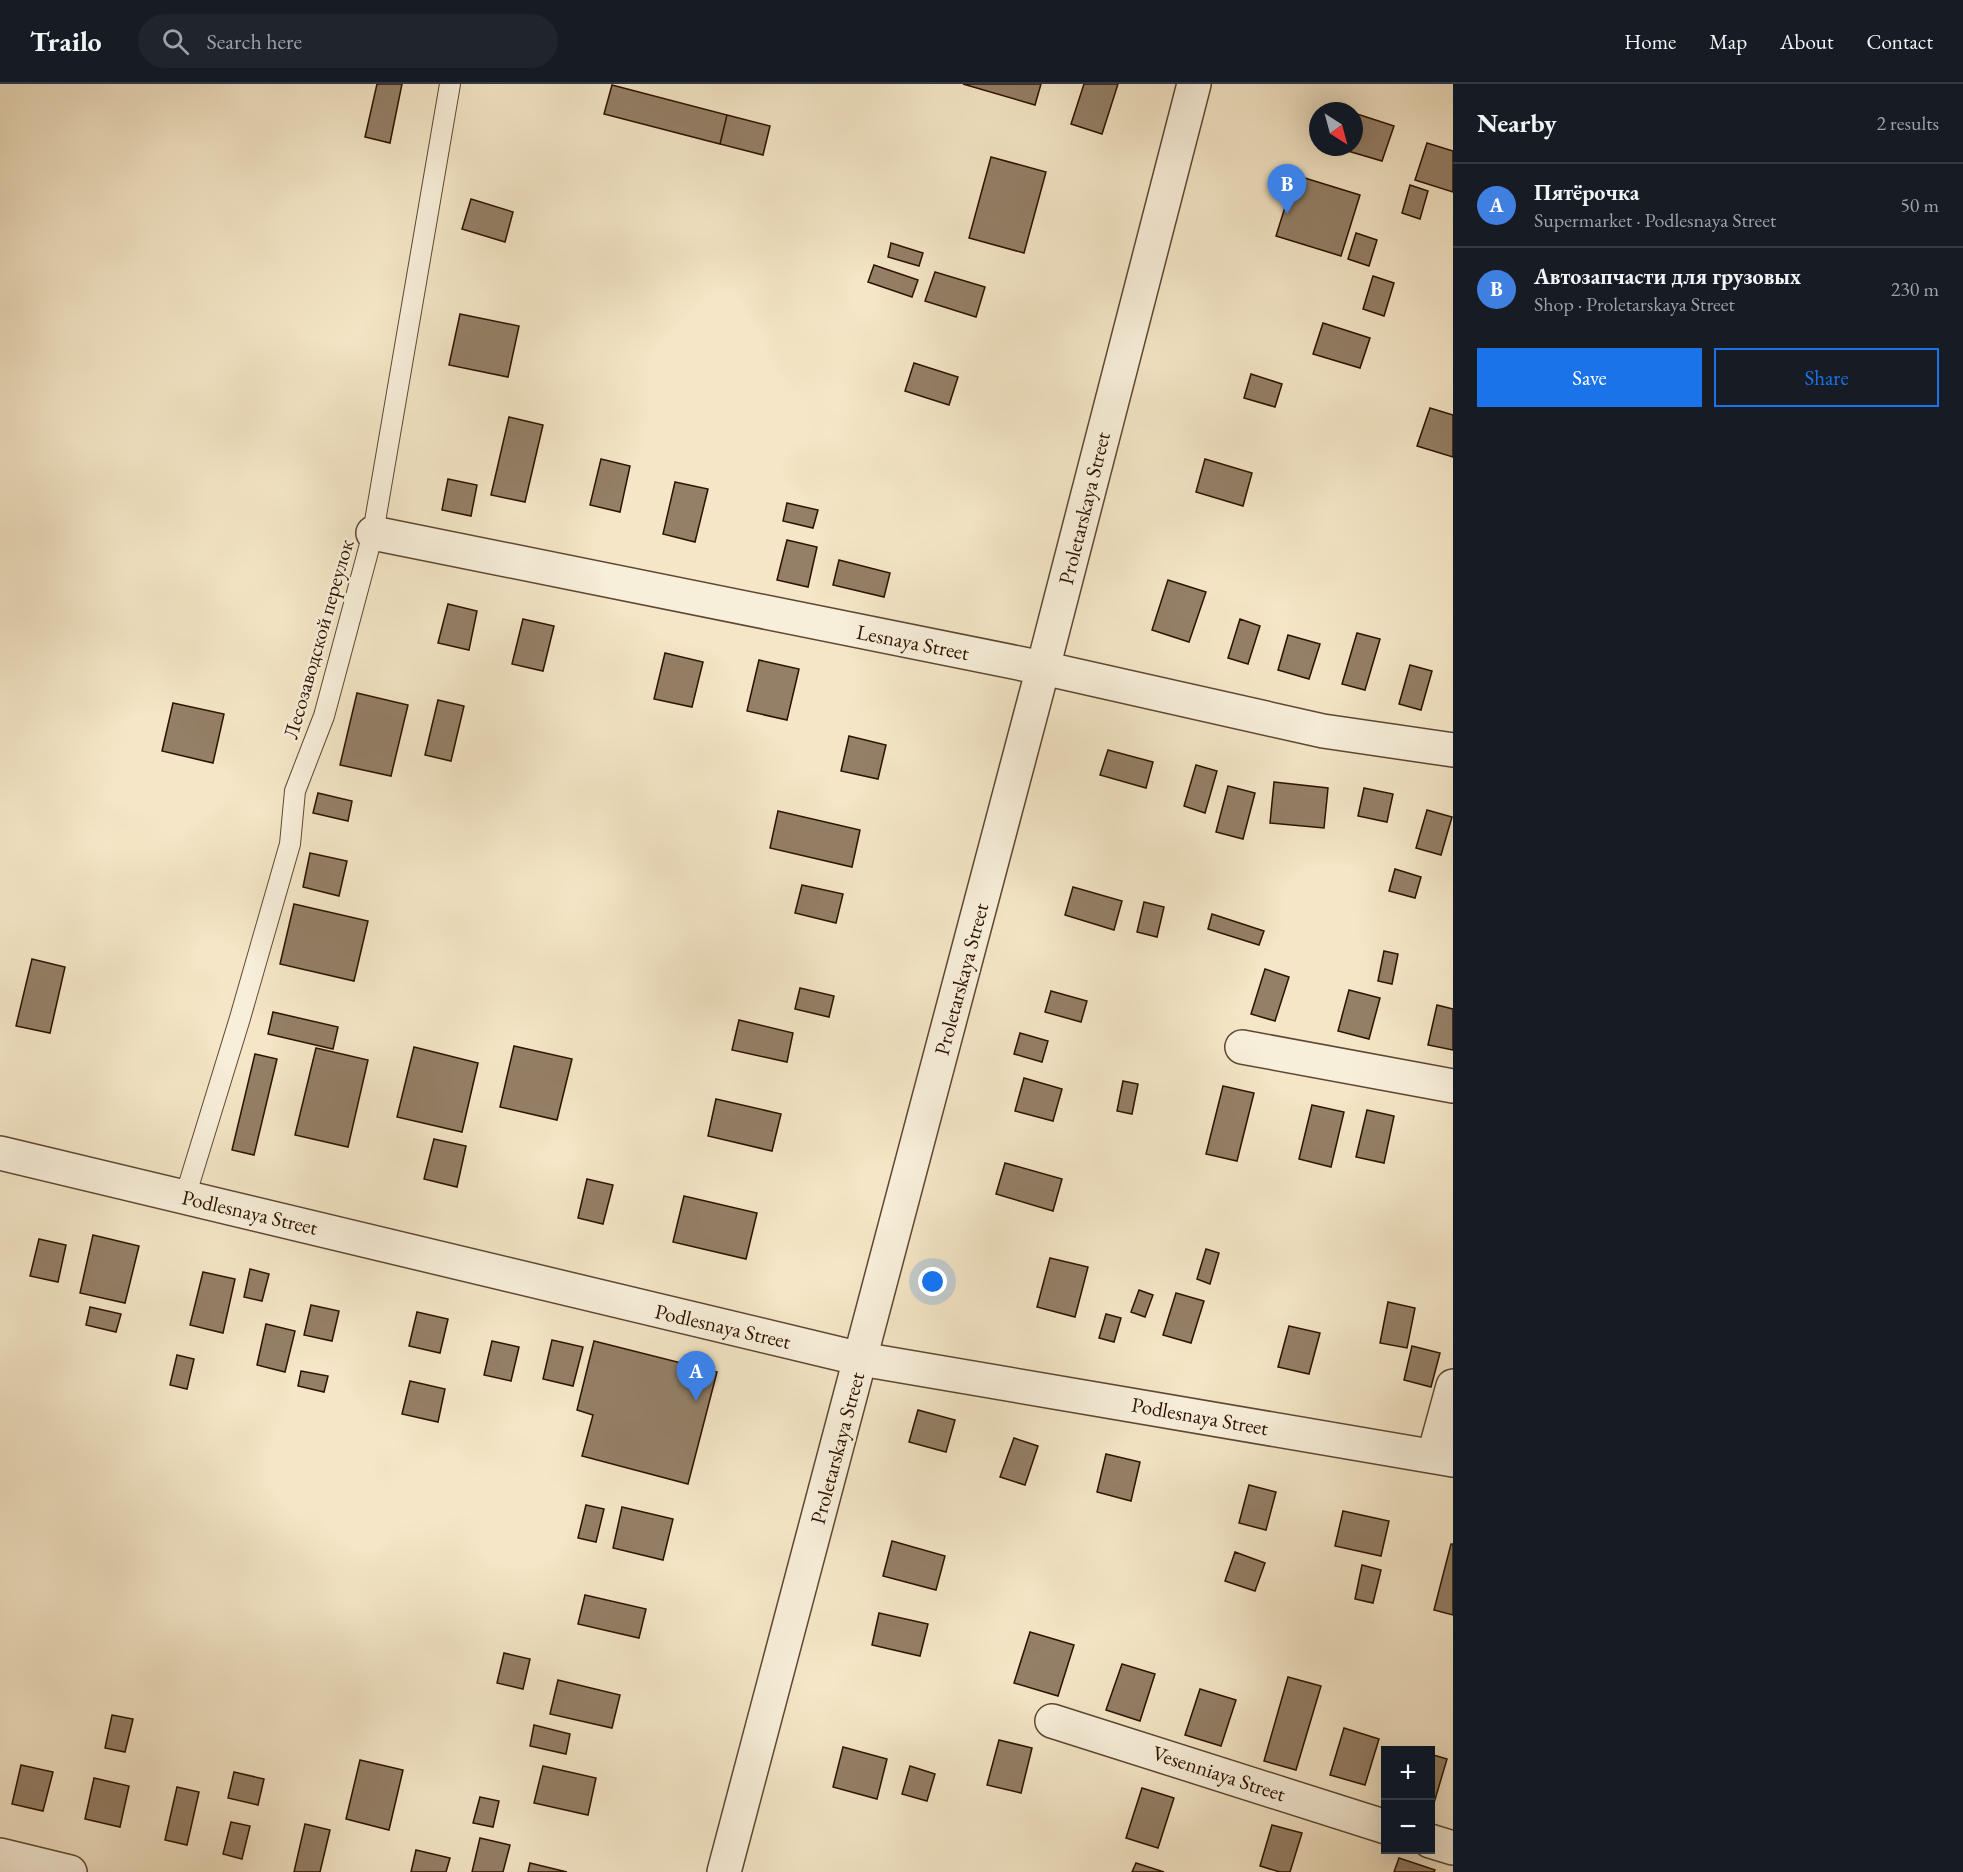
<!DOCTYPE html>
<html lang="en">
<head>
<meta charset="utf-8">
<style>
  :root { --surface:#171b24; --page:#20242c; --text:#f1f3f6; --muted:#9ea1a6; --line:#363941; --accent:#1a73e8 }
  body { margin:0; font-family:"EB Garamond",serif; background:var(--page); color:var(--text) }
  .controls { position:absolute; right:18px; bottom:18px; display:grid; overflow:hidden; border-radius:0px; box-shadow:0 6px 24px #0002 }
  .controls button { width:54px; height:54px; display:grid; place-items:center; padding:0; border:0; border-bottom:2px solid var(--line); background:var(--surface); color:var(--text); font:30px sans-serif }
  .compass { position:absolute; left:1309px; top:18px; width:54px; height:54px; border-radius:50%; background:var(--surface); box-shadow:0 6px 24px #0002; rotate:144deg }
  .you { position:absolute; left:933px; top:1198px; width:21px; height:21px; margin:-15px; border:4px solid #fff; border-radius:50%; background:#1a73e8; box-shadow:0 0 0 9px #1a73e833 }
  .badge { display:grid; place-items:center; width:39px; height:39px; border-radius:50%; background:var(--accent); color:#fff; font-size:20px; font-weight:700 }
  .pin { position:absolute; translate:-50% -50px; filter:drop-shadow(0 2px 3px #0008) }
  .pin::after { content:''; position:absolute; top:32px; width:21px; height:18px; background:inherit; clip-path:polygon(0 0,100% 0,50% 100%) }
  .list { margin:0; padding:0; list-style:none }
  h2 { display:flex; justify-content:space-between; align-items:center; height:78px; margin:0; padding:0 24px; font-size:26px }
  h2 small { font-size:20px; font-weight:400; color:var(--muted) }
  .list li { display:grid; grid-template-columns:39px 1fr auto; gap:18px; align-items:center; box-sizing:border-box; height:84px; padding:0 24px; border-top:2px solid var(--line) }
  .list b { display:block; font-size:22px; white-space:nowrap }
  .list p { margin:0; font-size:20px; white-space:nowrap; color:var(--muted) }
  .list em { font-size:20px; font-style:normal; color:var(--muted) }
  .actions { display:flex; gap:12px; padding:18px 24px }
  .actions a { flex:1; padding:14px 0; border:2px solid var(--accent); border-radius:0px; text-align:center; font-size:21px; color:var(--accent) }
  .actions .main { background:var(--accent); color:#fff }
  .icon { flex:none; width:33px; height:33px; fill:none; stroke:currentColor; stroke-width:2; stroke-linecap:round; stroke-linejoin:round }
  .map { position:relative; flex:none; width:1453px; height:1788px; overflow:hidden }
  header { display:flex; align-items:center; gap:36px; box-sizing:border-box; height:84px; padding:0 30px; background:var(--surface); border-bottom:2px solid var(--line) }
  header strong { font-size:28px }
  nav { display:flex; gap:33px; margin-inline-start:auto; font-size:21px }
  .search { width:420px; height:54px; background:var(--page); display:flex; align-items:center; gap:15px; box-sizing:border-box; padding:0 21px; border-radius:33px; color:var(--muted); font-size:22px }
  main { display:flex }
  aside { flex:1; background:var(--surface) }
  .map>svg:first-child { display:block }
  .building { fill:#948067; stroke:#2c1100; stroke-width:1.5 }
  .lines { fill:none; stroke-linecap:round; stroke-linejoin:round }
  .service-casing { stroke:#5e4632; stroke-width:22 }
  .minor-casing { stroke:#5e4632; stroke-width:36 }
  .tertiary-casing { stroke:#5e4632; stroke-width:36 }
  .service { stroke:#f8efda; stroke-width:20 }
  .minor { stroke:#f8efda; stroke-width:33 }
  .tertiary { stroke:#f8efda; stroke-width:33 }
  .labels { text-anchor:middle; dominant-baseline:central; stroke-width:5; stroke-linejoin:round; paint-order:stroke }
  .street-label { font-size:21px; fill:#2c1100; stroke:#f8efda }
</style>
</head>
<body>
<header>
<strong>Trailo</strong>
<div class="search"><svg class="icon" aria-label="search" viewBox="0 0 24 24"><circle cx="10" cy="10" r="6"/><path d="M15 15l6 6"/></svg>Search here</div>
<nav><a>Home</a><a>Map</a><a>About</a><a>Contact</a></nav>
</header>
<main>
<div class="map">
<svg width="1453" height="1788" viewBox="0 0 1453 1788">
  <rect width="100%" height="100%" fill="#f4e6c6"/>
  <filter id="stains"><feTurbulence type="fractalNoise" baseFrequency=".00333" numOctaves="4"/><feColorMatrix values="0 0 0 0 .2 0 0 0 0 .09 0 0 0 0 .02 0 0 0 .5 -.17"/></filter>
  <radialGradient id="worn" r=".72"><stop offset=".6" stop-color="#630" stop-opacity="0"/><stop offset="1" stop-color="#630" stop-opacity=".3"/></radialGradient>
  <path class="building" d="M377,0H402L390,59L365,53Z
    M963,0H1041L1035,21Z
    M1084,0H1118L1102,50L1071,40Z
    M612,1L727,31L720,60L604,30Z
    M1354,29L1394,42L1382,77L1341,65L1342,63H1354Z
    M727,31L770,42L763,71L720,60Z
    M1427,59L1453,67V108L1415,96Z
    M991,73L1046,88L1024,169L969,154Z
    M1295,91L1360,111L1341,172L1276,152Z
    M1410,101L1428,107L1420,135L1402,129Z
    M471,115L513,128L505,158L462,145Z
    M1356,149L1377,156L1369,182L1348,175Z
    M891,159L923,169L919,182L888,173Z
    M874,181L918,196L912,213L868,198Z
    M935,188L985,203L976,233L925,217Z
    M1373,192L1394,199L1384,232L1363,225Z
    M460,230L519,242L508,293L449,281Z
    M1323,239L1370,254L1360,284L1313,270Z
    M914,279L958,293L949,321L905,307Z
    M1251,290L1282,300L1275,323L1244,314Z
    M1430,324L1453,331V373L1417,362Z
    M509,333L543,341L525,418L491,411Z
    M601,375L630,382L620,428L590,421Z
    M1205,375L1252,389L1243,422L1196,408Z
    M448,395L477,401L471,432L442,426Z
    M675,398L708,405L695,458L663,450Z
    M787,419L818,426L813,444L783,437Z
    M787,456L817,463L808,503L777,496Z
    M839,476L890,489L884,513L833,501Z
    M1168,496L1206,508L1189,558L1152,546Z
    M448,520L477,527L469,566L438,559Z
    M523,535L554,542L543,587L512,580Z
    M1240,535L1260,542L1248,580L1228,574Z
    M1357,549L1380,555L1365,606L1342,600Z
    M1288,551L1320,560L1309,595L1278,586Z
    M665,569L703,578L692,623L654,615Z
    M759,576L799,585L787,636L747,627Z
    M1410,581L1432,587L1421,626L1399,620Z
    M357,609L408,621L391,692L340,681Z
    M438,616L464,622L451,677L425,671Z
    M173,619L224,630L213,679L162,667Z
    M849,652L886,661L878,695L841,687Z
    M1108,666L1153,678L1146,704L1100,691Z
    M1196,681L1217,687L1205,729L1184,722Z
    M1274,698L1328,704L1324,744L1270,739Z
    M1228,702L1255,709L1243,755L1216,748Z
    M1364,704L1393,710L1387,738L1358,732Z
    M318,709L352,717L348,737L313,729Z
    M1427,726L1452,733L1441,771L1416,764Z
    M778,727L860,746L852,783L770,764Z
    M310,769L347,777L339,812L303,803Z
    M1395,785L1421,793L1415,814L1389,807Z
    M802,801L843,810L836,839L795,829Z
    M1073,803L1122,817L1114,846L1065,831Z
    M1144,818L1164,823L1157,853L1137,848Z
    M294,820L368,837L354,897L280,880Z
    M1212,830L1264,847L1259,861L1208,845Z
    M1384,867L1398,870L1392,900L1378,897Z
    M32,875L65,883L50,949L16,942Z
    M1265,885L1289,893L1275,937L1251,930Z
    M800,904L834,912L829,933L795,925Z
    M1349,906L1380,914L1369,955L1338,947Z
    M1051,907L1087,917L1081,938L1045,928Z
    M1437,921L1453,925V966L1428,961Z
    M273,928L338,943L333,965L268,950Z
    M739,936L793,949L787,978L732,966Z
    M1020,949L1048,957L1042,978L1014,970Z
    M514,962L572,975L557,1036L500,1023Z
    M414,963L478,979L462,1048L397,1033Z
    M316,964L368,976L348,1063L295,1051Z
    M255,970L277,975L254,1071L232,1066Z
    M1024,994L1062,1005L1053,1037L1015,1027Z
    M1123,997L1138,1000L1132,1030L1117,1027Z
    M1223,1002L1254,1009L1237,1077L1206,1070Z
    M716,1015L781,1030L772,1067L708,1052Z
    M1312,1021L1344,1028L1331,1083L1299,1075Z
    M1367,1026L1394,1032L1384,1079L1356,1073Z
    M434,1055L466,1062L457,1103L424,1095Z
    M1005,1079L1062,1095L1053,1127L996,1110Z
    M587,1095L613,1101L603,1140L578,1134Z
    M684,1112L757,1129L746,1175L673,1158Z
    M93,1151L139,1162L125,1219L80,1209Z
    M39,1155L66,1161L58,1198L30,1192Z
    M1206,1165L1219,1169L1210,1200L1197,1195Z
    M1050,1174L1088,1183L1075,1233L1037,1223Z
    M250,1185L269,1190L262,1217L244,1213Z
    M203,1188L235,1195L223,1249L190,1241Z
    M1139,1206L1153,1211L1145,1233L1131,1228Z
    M1176,1209L1204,1217L1191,1259L1163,1251Z
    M1388,1218L1415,1224L1407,1264L1380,1259Z
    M311,1221L339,1227L332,1257L304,1251Z
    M90,1223L121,1230L116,1248L86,1241Z
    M417,1228L448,1235L440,1269L409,1262Z
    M1106,1230L1121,1234L1114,1258L1099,1254Z
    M266,1240L295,1247L285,1288L257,1281Z
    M1289,1242L1320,1249L1309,1290L1278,1283Z
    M552,1256L583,1263L573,1302L543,1295Z
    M492,1257L519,1263L511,1297L484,1291Z
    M594,1257L717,1288L688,1400L582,1372L593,1331L577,1326Z
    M1412,1262L1440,1269L1431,1303L1404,1296Z
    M177,1271L194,1275L187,1305L170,1301Z
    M301,1287L328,1292L324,1308L298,1302Z
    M410,1297L445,1305L438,1338L402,1330Z
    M918,1326L955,1336L946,1368L909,1358Z
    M1014,1354L1038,1362L1025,1401L1000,1393Z
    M1106,1370L1140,1378L1131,1417L1097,1408Z
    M1249,1401L1276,1408L1266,1446L1239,1439Z
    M586,1421L604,1425L596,1458L578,1454Z
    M622,1423L673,1435L663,1476L613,1464Z
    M1343,1427L1389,1437L1381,1472L1335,1462Z
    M892,1457L945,1472L936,1506L883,1492Z
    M1451,1460H1453V1531L1434,1526Z
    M1235,1468L1265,1479L1255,1507L1225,1497Z
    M1362,1481L1381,1486L1373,1519L1355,1515Z
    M585,1511L646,1525L639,1554L578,1540Z
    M879,1529L928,1540L920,1572L872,1561Z
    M1030,1548L1074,1561L1058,1612L1014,1599Z
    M504,1569L530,1575L523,1605L497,1599Z
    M1122,1580L1155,1590L1140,1637L1106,1626Z
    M1288,1593L1321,1602L1296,1686L1264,1677Z
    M558,1596L620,1611L612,1644L550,1630Z
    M1200,1605L1236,1616L1221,1662L1185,1651Z
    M112,1631L133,1635L125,1668L105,1664Z
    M534,1641L570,1650L566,1670L530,1662Z
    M1344,1644L1379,1655L1365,1701L1330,1691Z
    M999,1656L1032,1664L1021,1709L987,1701Z
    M843,1663L887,1675L877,1715L833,1703Z
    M1430,1670L1447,1675L1434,1719L1430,1718Z
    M360,1676L403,1686L389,1746L346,1735Z
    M21,1681L53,1688L43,1727L12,1720Z
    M543,1682L596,1694L588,1731L534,1719Z
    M910,1682L935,1690L927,1717L902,1710Z
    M234,1688L264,1695L258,1721L228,1714Z
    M94,1694L129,1702L120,1743L85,1735Z
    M177,1703L199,1708L187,1761L165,1756Z
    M1142,1704L1174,1714L1158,1764L1126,1754Z
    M480,1713L499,1717L493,1743L473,1739Z
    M231,1738L250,1742L242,1775L223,1770Z
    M305,1740L330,1746L320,1788H294Z
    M1272,1741L1302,1749L1290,1788H1280L1260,1782Z
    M480,1754L510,1761L503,1788H472Z
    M416,1766L450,1774L446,1788H411Z
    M1399,1774L1435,1786L1434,1788H1394Z
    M530,1779L567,1788H528Z
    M1136,1779L1164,1788H1132Z"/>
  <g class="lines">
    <defs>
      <path id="service" d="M185,1113L240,934L290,760L295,707L324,632L373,449L450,0"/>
      <path id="minor" d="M373,449L1043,584L1323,647L1453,666
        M1242,963L1453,1002
        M0,1069L861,1275L1453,1376
        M1434,1371L1453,1302
        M1052,1637L1386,1743
        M1430,1757L1453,1764
        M0,1771L70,1788"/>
      <path id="tertiary" d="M724,1788L1043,584L1194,0"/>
    </defs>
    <use href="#service" class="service-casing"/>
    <use href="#minor" class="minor-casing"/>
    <use href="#tertiary" class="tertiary-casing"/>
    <use href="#service" class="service"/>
    <use href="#minor" class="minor"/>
    <use href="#tertiary" class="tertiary"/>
  </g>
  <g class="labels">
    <g class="street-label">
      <text transform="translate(1084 424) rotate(-76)">Proletarskaya Street</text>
      <text transform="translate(318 555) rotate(-74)">Лесозаводской переулок</text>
      <text transform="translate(913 558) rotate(11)">Lesnaya Street</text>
      <text transform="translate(961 895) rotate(-75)">Proletarskaya Street</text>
      <text transform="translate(250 1128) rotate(13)">Podlesnaya Street</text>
      <text transform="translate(723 1242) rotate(13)">Podlesnaya Street</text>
      <text transform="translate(1200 1332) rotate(10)">Podlesnaya Street</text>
      <text transform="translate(837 1364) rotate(-75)">Proletarskaya Street</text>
      <text transform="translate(1219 1689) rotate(18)">Vesenniaya Street</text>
    </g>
  </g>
  <rect width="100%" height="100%" filter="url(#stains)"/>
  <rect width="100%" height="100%" fill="url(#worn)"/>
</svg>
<div class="controls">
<button>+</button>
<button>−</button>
</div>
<svg class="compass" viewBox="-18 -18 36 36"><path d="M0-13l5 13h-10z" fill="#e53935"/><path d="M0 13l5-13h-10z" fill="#9ea1a6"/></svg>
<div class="you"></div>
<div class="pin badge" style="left:696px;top:1317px;background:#3f7fe0">A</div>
<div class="pin badge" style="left:1287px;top:130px;background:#3f7fe0">B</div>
</div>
<aside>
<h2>Nearby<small>2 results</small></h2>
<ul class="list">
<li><span class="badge" style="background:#3f7fe0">A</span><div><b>Пятёрочка</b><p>Supermarket · Podlesnaya Street</p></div><em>50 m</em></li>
<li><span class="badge" style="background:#3f7fe0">B</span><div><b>Автозапчасти для грузовых</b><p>Shop · Proletarskaya Street</p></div><em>230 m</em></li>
</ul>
<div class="actions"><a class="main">Save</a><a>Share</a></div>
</aside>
</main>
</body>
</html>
